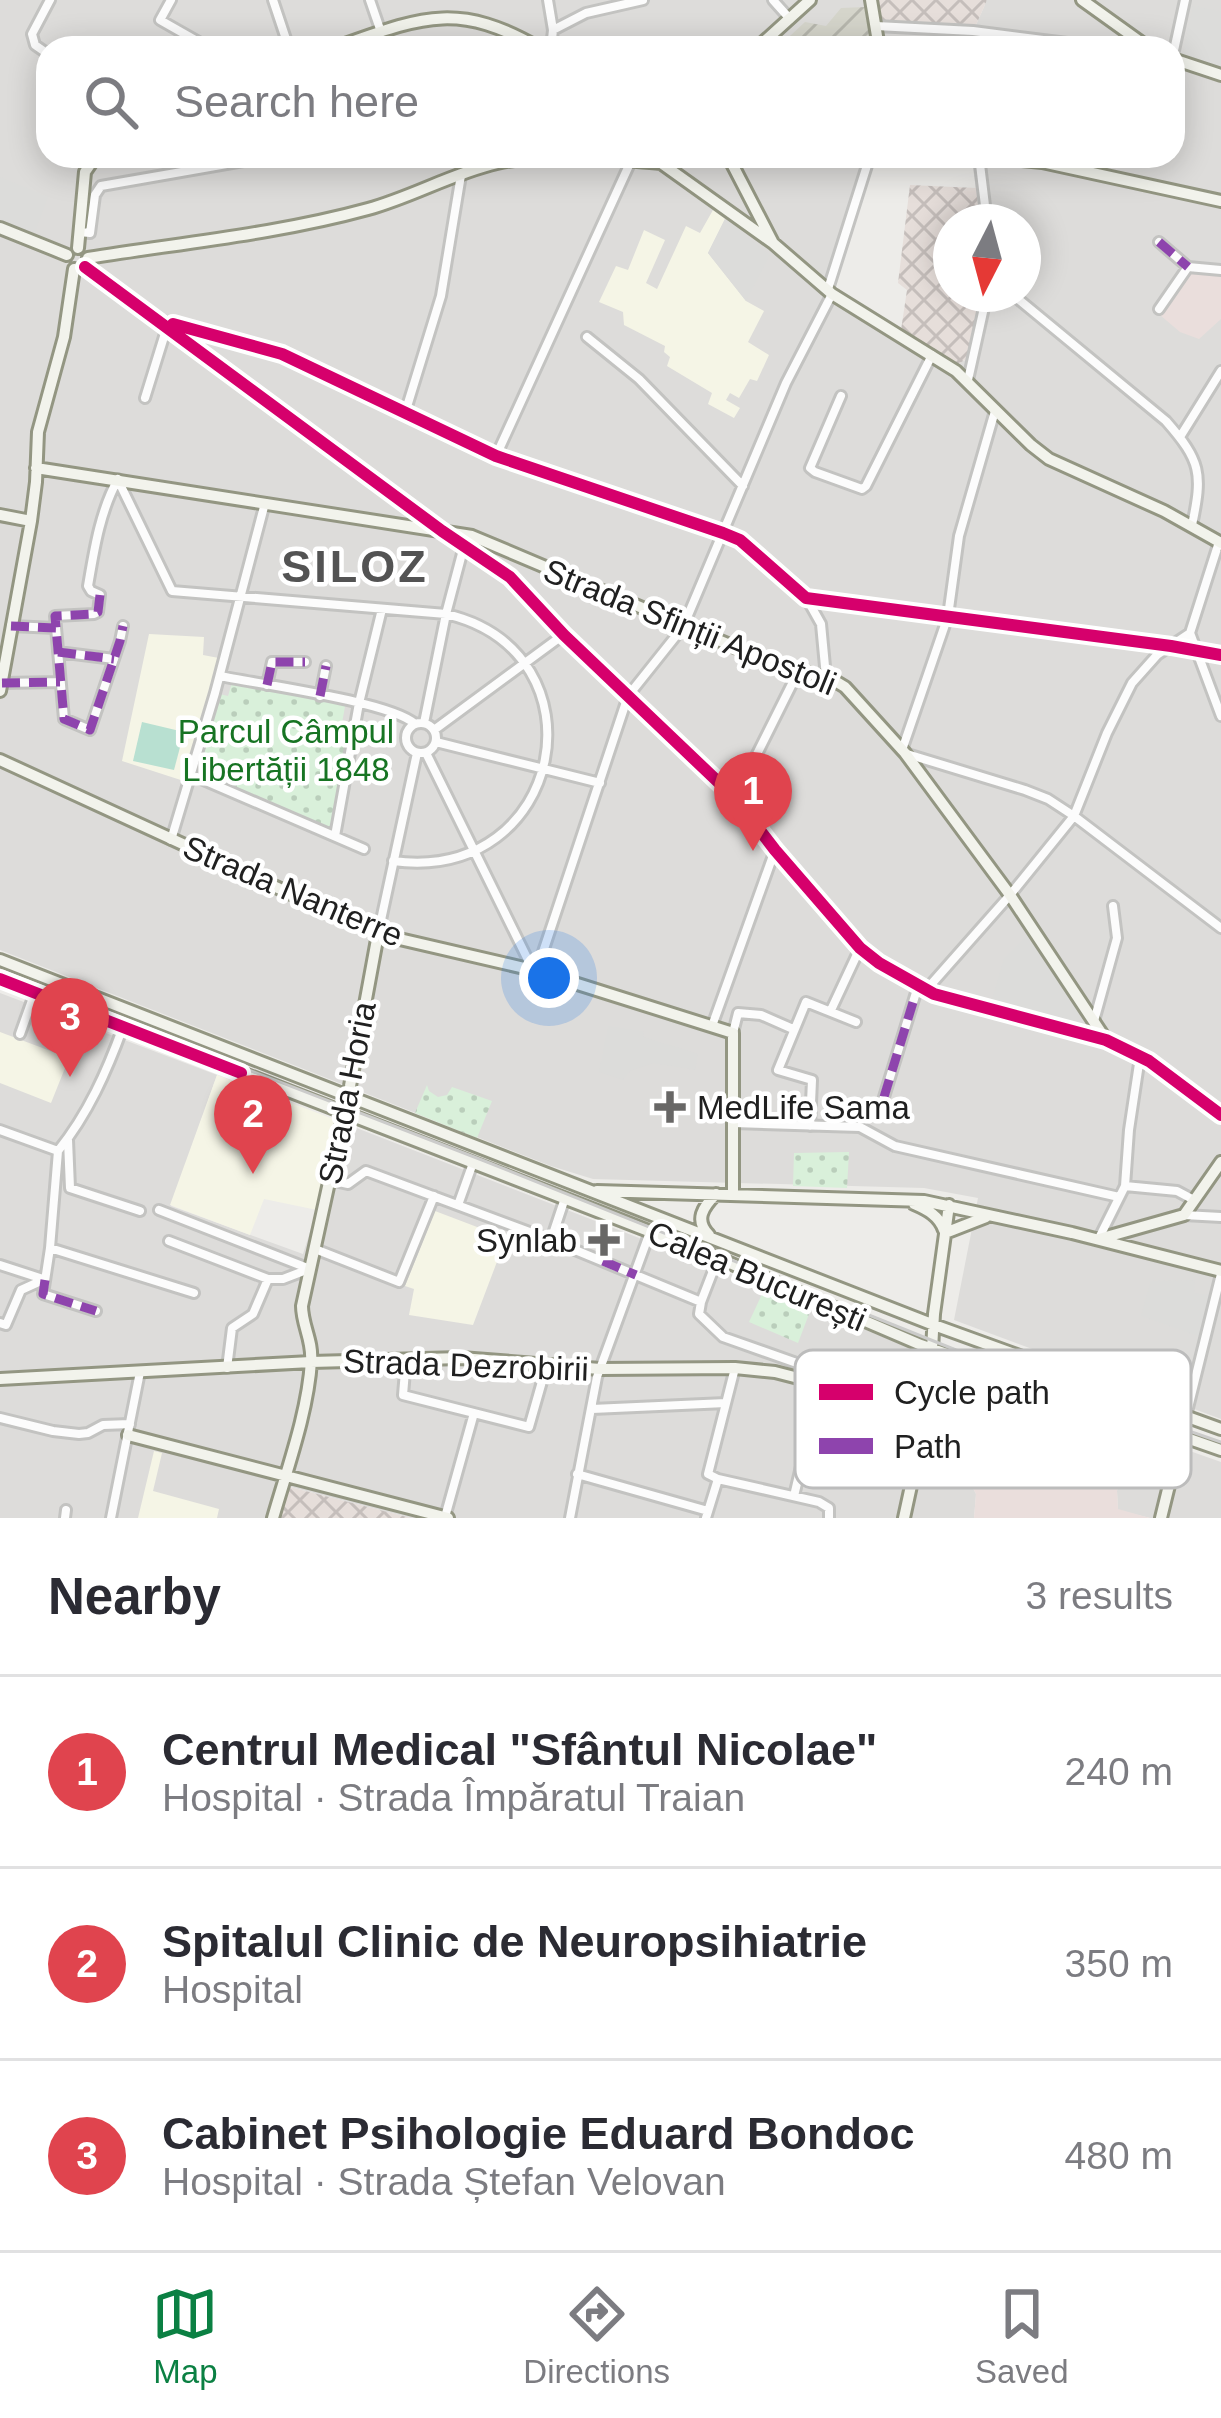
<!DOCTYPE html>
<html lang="en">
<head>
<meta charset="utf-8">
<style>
  :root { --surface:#fff; --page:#f2f2f3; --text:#2b2b33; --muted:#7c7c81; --line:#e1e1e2; --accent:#0b8043 }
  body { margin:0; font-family:Arial,sans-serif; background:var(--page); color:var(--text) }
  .compass { position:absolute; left:933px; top:204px; width:108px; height:108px; border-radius:50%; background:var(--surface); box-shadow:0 6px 30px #0003; rotate:186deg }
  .you { position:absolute; left:549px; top:978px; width:42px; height:42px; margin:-30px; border:9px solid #fff; border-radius:50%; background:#1a73e8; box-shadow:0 0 0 18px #1a73e833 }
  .badge { display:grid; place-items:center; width:78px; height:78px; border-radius:50%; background:var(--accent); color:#fff; font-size:39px; font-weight:700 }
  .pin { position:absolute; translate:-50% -99px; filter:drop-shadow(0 3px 6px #0008) }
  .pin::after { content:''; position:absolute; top:63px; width:42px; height:36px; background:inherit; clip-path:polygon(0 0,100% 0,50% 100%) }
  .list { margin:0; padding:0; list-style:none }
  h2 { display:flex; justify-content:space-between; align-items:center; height:156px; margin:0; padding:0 48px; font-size:51px }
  h2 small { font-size:39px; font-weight:400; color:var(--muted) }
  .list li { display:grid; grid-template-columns:78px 1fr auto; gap:36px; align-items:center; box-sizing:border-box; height:192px; padding:0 48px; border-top:3px solid var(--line) }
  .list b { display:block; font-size:45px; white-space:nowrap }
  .list p { margin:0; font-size:39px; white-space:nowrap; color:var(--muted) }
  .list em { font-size:39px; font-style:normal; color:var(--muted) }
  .icon { flex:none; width:66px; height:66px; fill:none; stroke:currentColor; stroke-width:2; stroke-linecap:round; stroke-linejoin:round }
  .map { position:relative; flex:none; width:1221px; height:1518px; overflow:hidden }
  .search { position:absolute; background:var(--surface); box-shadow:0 6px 30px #0003; left:36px; right:36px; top:36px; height:132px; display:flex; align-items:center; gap:30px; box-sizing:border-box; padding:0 42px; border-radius:36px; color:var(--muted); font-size:45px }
  .sheet { height:732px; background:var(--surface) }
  nav { display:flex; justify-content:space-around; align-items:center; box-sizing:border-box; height:168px; border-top:3px solid var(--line); background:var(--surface); font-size:33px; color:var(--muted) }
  nav a { display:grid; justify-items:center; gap:6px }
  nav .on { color:var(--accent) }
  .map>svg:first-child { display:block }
  .residential { fill:#dddcda; fill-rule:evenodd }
  .commercial { fill:#eadedc }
  .education { fill:#f5f5e6 }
  .religious { fill:#dcdcda }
  .military { fill:url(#military-cross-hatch) }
  .construction { fill:url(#construction-furrows) }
  .park { fill:url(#park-dots) }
  .pitch { fill:#b8e0d1 }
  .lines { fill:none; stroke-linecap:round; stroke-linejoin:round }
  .street-casing { stroke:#c3c3c1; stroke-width:14 }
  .secondary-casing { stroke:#939682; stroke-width:16 }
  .street { stroke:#fcfcfc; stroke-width:8 }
  .secondary { stroke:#f2f3ec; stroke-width:10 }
  .tram { stroke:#cbcbca; stroke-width:3 }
  .quiet { stroke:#8e44ad; stroke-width:9; stroke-dasharray:18 9; stroke-linecap:butt }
  .cycleway-casing { stroke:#fff; stroke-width:20 }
  .cycleway { stroke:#d6006c; stroke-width:12 }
  .poi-dot { fill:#686766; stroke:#fff; stroke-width:4.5 }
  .labels { text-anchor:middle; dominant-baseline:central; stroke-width:9; stroke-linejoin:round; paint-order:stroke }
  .street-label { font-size:33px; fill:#202020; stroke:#fff }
  .park-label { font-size:33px; fill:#177423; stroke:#fff }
  .poi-label { font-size:33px; fill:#202020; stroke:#fff; text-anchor:start }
  .district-label { font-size:45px; font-weight:bold; letter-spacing:3px; fill:#535353; stroke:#fff }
  .key { fill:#fff; stroke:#bcbcbc; stroke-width:3 }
  .key-label { font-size:33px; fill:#202020 }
</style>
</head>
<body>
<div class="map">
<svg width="1221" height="1518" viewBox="0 0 1221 1518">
  <defs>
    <pattern id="military-cross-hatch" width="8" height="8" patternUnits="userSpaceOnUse" patternTransform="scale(3)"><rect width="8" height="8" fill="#e6deda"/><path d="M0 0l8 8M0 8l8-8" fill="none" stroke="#c5bebb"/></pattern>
    <pattern id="construction-furrows" width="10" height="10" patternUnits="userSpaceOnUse" patternTransform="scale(3)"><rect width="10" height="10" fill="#d5d5cb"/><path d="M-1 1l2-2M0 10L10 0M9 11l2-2" fill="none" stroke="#b7b7ae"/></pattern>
    <pattern id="park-dots" width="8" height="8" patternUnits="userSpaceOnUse" patternTransform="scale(3)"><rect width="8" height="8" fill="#d9f0da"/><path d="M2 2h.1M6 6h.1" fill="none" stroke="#bacebb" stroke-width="1.8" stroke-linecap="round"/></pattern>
  </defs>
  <rect width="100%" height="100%" fill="#edece9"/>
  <path class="residential" d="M0,0H879L976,25L987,0H1221V1419L954,1320L978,1198L924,1188L593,1179L551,1166L0,950ZM48,48H1173V156H887L926,167H973L980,222H1023V294H980L967,359L954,366L830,288L875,156H48Z
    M0,993L217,1075L171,1206L303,1254L317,1210L336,1120L724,1271L974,1375L1221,1462V1518H1150L1118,1510L1117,1491L1120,1477L989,1443L985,1462L978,1465L973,1488L976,1494L974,1518H411L287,1486L278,1518H0Z"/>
  <path class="commercial" d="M1189,272L1221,274V319L1199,339L1180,332L1160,315Z
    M988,1442L1121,1477L1117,1491L1118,1509L1150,1518H974L976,1494L973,1488L978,1465L985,1462Z"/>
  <path class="education" d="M713,210L725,219L708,253L746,301L764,311L748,342L769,355L757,381L750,379L739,398L730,393L726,400L740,408L734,418L708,404L712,393L667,366L670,357L664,352L665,346L624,325L623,312L599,302L616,266L628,270L644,230L665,240L646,283L657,289L686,226L700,233Z
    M149,634L204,637L203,655L224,659L190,783L122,761Z
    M0,1032L69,1058L51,1103L0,1083Z
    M217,1075L336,1120L317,1210L264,1199L250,1235L170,1205Z
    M435,1211L506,1238L473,1325L409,1315L414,1289L405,1286Z
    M154,1451L162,1453L153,1491L219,1509L217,1518H138Z"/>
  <path class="religious" d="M1193,6L1221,11V67L1182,56Z
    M0,177L48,197L35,233L0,219Z
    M725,219L770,255L746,301L708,253Z
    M1028,935L1086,1021L1085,1029L992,1001L1004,959Z
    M608,1026L643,1031L644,1037L698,1054L695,1070L654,1063L630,1071L623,1080L599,1072Z
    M1195,1280L1194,1293L1209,1295L1201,1337L1141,1316L1151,1281Z"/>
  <path class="military" d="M879,0H987L976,25L881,20Z
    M910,185L976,188L980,222H951V294H980L967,359L954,366L901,330L907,290L898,283Z
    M286,1486L411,1518H278Z"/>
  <path class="construction" d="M866,7L871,48H777L805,22L826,26L841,8Z"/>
  <path class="park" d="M233,679L346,701L342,723L355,727L335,836L192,775L215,693L228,696Z
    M427,1085L429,1091L438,1097L447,1095L452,1087L492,1101L477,1138L415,1113Z
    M849,1152L847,1188L793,1186L794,1153Z
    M763,1292L809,1314L798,1343L749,1322Z"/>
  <path class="pitch" d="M142,722L184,732L174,770L133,761Z"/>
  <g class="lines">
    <defs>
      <path id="street" d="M171,0L160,20L204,45L205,48
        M273,0L289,48
        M370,0L381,32
        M548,0L553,30L551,48
        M773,0L790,19
        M876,26L973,31L1107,48
        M553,30L586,13L643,0
        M48,54L35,45L32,34L50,0
        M1173,55L1185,0
        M979,156L987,222
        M79,232L90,233L95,195L101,186L273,156
        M1159,242L1188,267
        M828,289L870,156
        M1012,294L1166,421C1201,461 1203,473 1192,525
        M1159,309L1188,267L1221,270
        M163,321L282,354L496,456L723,533L740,540L806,598L1171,646L1221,655
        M587,337L639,379L743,486
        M968,380L987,294
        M841,396L810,468L815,472L862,489L866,486L932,355
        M145,398L167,327
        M405,413L441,296L461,175
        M1180,437L1221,371
        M496,456L631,161
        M118,479C100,511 94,551 88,586L91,591L100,595L98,612L94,614L55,616L64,719L90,730L120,641L123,626
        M119,482L172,591L446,614C608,652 565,884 393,861
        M807,599L821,624L826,677
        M11,626L56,628
        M1190,633L1221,716
        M58,652L114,659
        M220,676C259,684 391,702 415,724
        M2,683L60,682
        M267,685L272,662H305
        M320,696L326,666
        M406 738a15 15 0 1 1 30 0a15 15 0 1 1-30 0Z
        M424,723L446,614L464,546
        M434,730L563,635
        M436,742L600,783
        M902,750L948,616L959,536L995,411
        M426,753L532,968
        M907,754L1025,790L1048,799L1074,816L1221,928
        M192,775L364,849
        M735,798L798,672
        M335,836L359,703L382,609
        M171,840L215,693L265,503
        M378,934L417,753
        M533,970L542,955L628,696L683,627L786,383L832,294
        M927,989L1010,895L1074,816L1107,733L1132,683L1157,655L1190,633L1219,542
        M831,1010L860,948
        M1094,1021L1117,938L1113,906
        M712,1026L775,850
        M733,1033L738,1013L761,1015L793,1029
        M20,1034L35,992
        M884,1097L918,986
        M734,1123L860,1127L895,1146L1119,1197
        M810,1126L812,1080L778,1070L806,1002L856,1022
        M0,1130L58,1151
        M68,1140L70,1188L140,1211
        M58,1151L50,1248L43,1294L96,1311
        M58,1151C88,1114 107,1071 123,1027
        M330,1180L348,1184L366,1171L551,1240L701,1302L718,1258
        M1125,1186L1177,1191L1194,1200
        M458,1205L473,1163
        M159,1210L310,1269
        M1184,1215L1221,1217
        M1099,1238L1125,1186L1129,1130L1140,1057
        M551,1240L565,1198
        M169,1241L268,1279H283L309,1269
        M50,1248L194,1293
        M315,1249L399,1282L434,1196
        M0,1265L43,1279
        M701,1302L699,1314L723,1337L808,1367L815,1371L816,1380
        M0,1323L6,1325L21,1290L43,1280
        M406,1359L403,1395L529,1427L547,1364
        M227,1368L232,1328L253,1314L268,1279
        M592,1409L726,1403
        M1186,1416L1221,1274
        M0,1418L53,1431L79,1434L88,1433L103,1425L130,1424
        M577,1474L708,1511
        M718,1479L708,1474L735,1368
        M794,1496L821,1382
        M445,1517L474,1413
        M65,1518L66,1510
        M111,1518L140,1372
        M570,1518L597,1377L650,1232
        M706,1518L718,1479L819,1502L829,1508V1518"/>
      <path id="secondary" d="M871,0L879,48
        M1082,0L1149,48
        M334,48C419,18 456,0 539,48
        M757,48L810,0
        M1173,59L1221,75
        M658,156L661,163L773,243L832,294L956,371L1031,445L1049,459L1164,511L1221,543
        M728,156L773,243
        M978,156L1042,162L1221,201
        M0,228L67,255
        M78,248L85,172L96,156
        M88,258C181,243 277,234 368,209C412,197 453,173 497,163C551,151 607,159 661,163
        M85,267L442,531L510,577L564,635L735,798L775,850L860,948L879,963L934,994L1106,1040L1149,1061L1221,1115
        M36,468L472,536L768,661L835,681L845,687L905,753L1010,895L1106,1040
        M0,515L31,521
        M0,691L31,521L36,482L38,432L64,337L74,269
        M0,760L378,934L533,970L733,1033V1194
        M0,960L934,1325L1221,1429
        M0,979L718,1258L921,1345L1221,1450
        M597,1191L924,1201L1072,1233L1221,1271
        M914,1204C928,1210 939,1216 944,1230
        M945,1233L986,1217
        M709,1235C694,1220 703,1207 716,1194
        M1099,1239L1184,1215L1221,1162
        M0,1379L311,1362L461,1358L600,1369L735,1368L775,1372L927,1411
        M933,1394L940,1380L961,1359
        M128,1435L448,1518
        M273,1518C287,1469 308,1412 311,1361C313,1341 302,1325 302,1306L350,1086L378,934
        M904,1518L929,1403L934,1314L949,1205
        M1161,1518L1186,1416"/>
    </defs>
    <use href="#street" class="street-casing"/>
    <use href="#secondary" class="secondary-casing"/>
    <use href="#street" class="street"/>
    <use href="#secondary" class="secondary"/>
    <path class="tram" d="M0,974L482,1160L956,1350L1221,1442"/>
    <path class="quiet" d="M1159,242L1188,267
      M100,595L98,612L94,614L55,616L64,719L90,730L120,641L123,626
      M11,626L56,628
      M58,652L114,659
      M2,683L60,682
      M267,685L272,662H305
      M320,696L326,666
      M884,1097L918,986
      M603,1261L636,1275
      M45,1280L43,1294L96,1311"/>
    <defs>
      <path id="cycleway" d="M85,267L442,531L510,577L564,635L735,798L775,850L860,948L879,963L934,994L1106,1040L1149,1061L1221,1115
        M173,324L282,354L496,456L723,533L740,540L806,598L1171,646L1221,655
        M0,979L241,1073"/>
    </defs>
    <use href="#cycleway" class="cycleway-casing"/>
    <use href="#cycleway" class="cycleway"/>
  </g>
  <g class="poi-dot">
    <path d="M664 1089h12v12h12v12h-12v12h-12v-12h-12v-12h12z"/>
    <path d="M598 1222h12v12h12v12h-12v12h-12v-12h-12v-12h12z"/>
  </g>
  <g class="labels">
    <g class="street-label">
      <text transform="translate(690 627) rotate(22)">Strada Sfinții Apostoli</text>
      <text transform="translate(293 891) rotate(23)">Strada Nanterre</text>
      <text transform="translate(347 1093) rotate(-79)">Strada Horia</text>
      <text transform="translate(757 1276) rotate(23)">Calea București</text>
      <text transform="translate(466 1365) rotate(2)">Strada Dezrobirii</text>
    </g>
    <g class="park-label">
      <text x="286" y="731">Parcul Câmpul<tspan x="286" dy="38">Libertății 1848</tspan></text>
    </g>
    <g class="poi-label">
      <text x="697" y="1107">MedLife Sama</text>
      <text x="577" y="1240" text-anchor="end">Synlab</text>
    </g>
    <g class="district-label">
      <text x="355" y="566">SILOZ</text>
    </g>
  </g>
  <rect x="795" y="1350" width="396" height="138" rx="18" class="key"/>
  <rect x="819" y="1384" width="54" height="16" fill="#d6006c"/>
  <rect x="819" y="1438" width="54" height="16" fill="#8e44ad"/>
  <g class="key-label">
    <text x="894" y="1404">Cycle path</text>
    <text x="894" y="1458">Path</text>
  </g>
</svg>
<svg class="compass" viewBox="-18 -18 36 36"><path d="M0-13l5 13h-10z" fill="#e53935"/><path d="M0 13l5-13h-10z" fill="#7c7c81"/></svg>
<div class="you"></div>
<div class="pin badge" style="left:753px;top:851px;background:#e0444e">1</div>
<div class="pin badge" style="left:253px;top:1174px;background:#e0444e">2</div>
<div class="pin badge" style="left:70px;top:1077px;background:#e0444e">3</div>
<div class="search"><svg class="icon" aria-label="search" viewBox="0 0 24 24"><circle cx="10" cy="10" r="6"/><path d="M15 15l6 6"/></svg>Search here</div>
</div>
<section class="sheet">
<h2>Nearby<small>3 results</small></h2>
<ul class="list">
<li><span class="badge" style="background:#e0444e">1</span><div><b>Centrul Medical &quot;Sfântul Nicolae&quot;</b><p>Hospital · Strada Împăratul Traian</p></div><em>240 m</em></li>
<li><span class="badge" style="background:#e0444e">2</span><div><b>Spitalul Clinic de Neuropsihiatrie</b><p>Hospital</p></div><em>350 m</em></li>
<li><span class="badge" style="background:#e0444e">3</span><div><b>Cabinet Psihologie Eduard Bondoc</b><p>Hospital · Strada Ștefan Velovan</p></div><em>480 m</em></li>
</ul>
</section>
<nav>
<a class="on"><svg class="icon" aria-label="map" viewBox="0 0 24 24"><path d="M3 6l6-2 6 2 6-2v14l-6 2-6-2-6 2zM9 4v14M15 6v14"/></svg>Map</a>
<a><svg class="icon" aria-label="directions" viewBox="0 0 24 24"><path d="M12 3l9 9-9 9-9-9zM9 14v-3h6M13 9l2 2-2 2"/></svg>Directions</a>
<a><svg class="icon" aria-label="saved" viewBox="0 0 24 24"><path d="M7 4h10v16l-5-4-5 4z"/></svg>Saved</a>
</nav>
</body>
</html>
